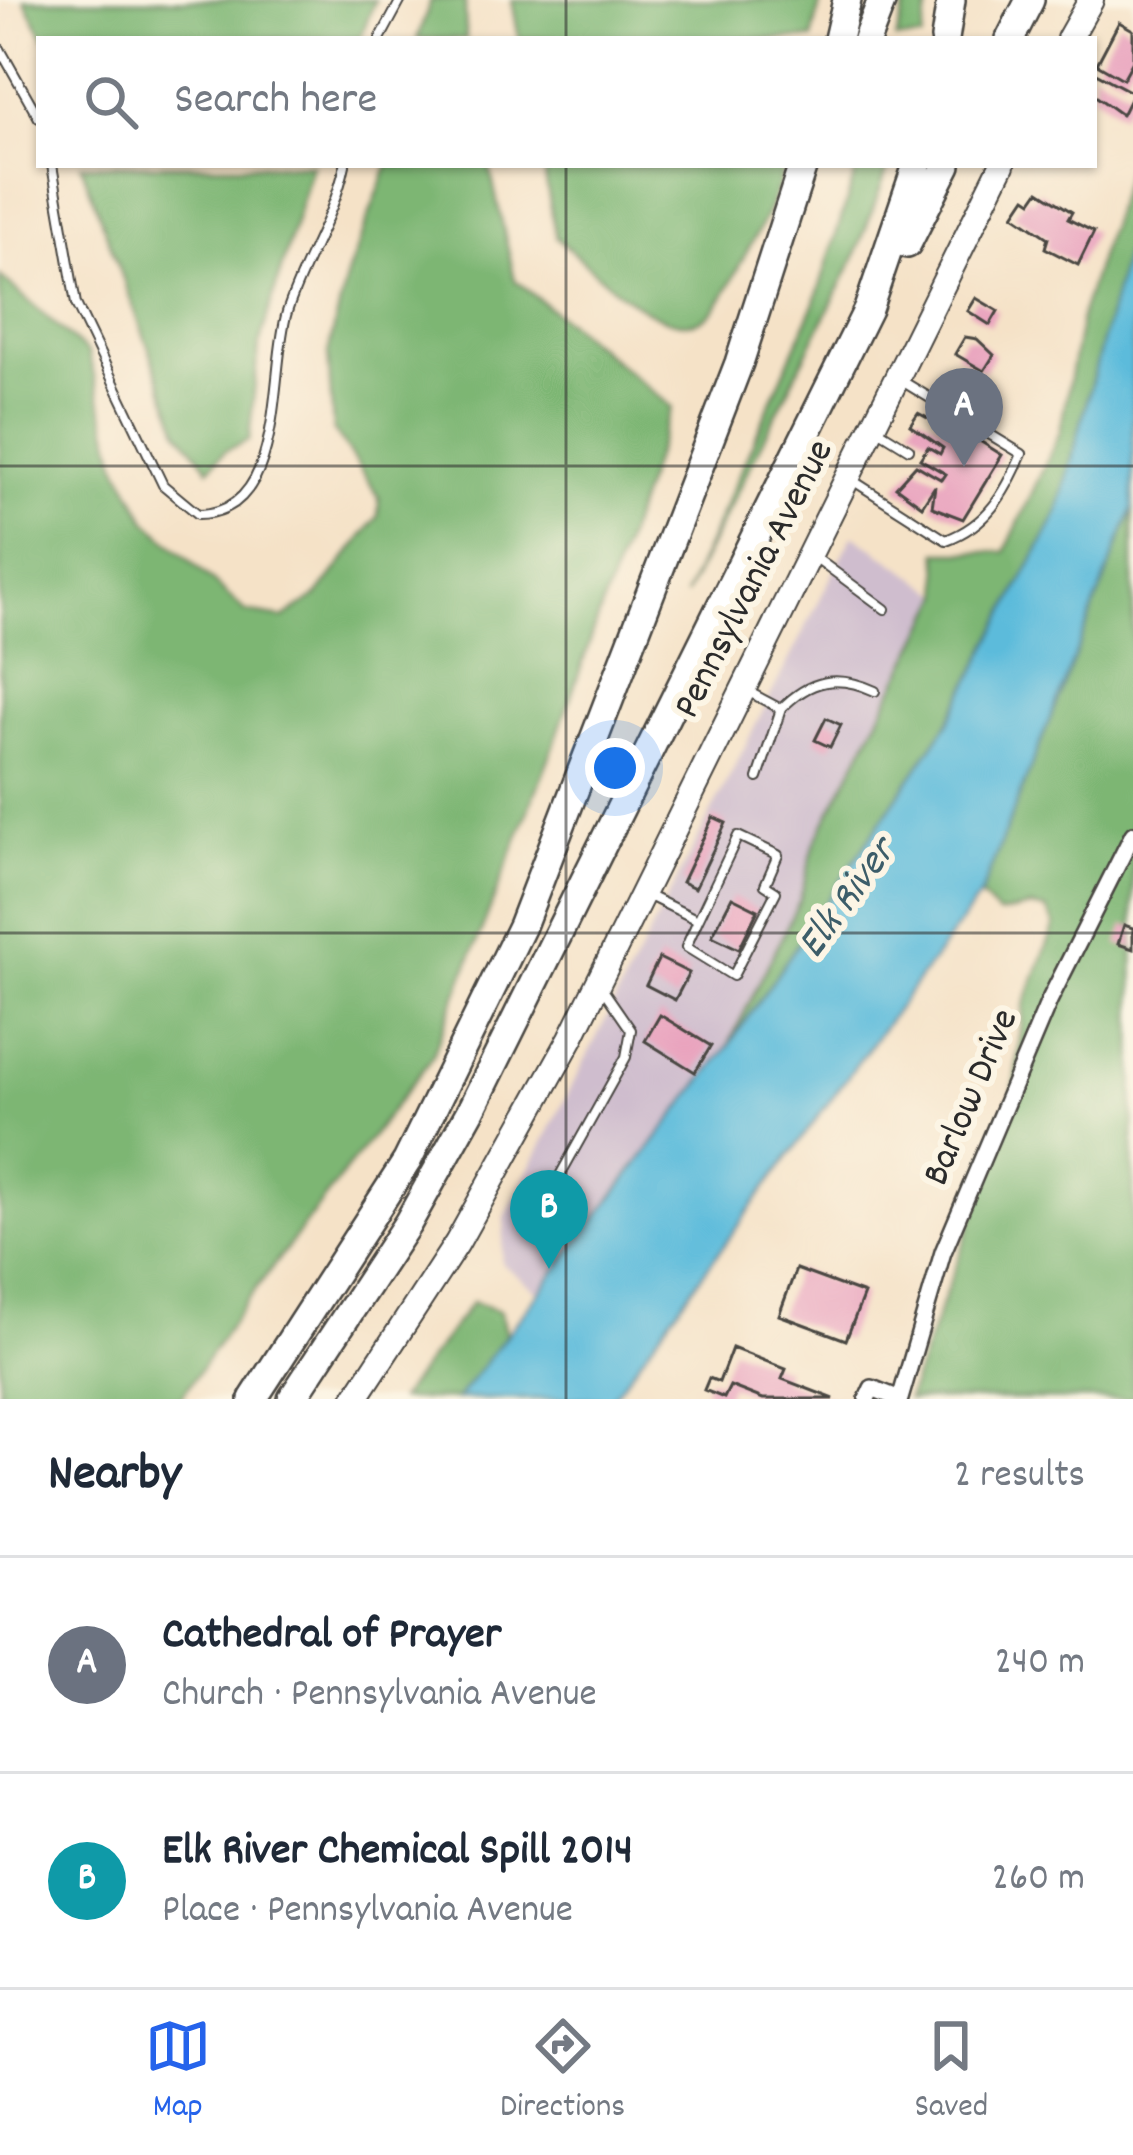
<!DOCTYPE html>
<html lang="en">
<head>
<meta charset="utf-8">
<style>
  :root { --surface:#fff; --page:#f2f2f3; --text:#1f2937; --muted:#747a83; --line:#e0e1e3; --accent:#2563eb }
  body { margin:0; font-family:Dekko,sans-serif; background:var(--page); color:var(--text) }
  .you { position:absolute; left:615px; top:768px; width:42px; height:42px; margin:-30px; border:9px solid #fff; border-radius:50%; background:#1a73e8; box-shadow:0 0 0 18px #1a73e833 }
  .badge { display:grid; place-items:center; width:78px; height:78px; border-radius:50%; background:var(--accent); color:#fff; font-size:39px; font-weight:700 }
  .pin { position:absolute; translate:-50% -99px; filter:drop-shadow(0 3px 6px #0008) }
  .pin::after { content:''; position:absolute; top:63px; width:42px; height:36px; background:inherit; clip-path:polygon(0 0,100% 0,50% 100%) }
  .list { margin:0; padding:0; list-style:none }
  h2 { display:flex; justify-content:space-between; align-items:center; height:156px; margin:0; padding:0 48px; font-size:51px }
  h2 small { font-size:39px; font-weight:400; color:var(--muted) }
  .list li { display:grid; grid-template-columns:78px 1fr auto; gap:36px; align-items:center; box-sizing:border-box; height:216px; padding:0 48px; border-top:3px solid var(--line) }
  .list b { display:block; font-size:45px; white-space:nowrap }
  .list p { margin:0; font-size:39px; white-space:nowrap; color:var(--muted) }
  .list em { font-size:39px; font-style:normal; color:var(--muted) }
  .icon { flex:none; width:66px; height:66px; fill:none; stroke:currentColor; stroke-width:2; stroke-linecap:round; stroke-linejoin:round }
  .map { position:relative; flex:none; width:1133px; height:1399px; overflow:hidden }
  .search { position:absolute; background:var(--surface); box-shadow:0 3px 9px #0004; left:36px; right:36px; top:36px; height:132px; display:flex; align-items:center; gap:30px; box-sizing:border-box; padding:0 42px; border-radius:0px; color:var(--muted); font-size:45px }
  .sheet { height:588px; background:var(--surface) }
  nav { display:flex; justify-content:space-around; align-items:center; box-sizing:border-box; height:168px; border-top:3px solid var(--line); background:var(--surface); font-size:33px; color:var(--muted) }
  nav a { display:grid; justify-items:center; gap:6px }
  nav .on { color:var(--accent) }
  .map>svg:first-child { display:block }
  .industrial { fill:#cfbdce }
  .forest { fill:#7db673; stroke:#54704f; stroke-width:3 }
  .water { fill:#5cbbdb; stroke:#447383; stroke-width:3 }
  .building { fill:#e9a3be }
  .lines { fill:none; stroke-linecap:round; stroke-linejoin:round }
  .service-casing { stroke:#494642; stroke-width:12 }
  .minor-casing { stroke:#494642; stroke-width:20 }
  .primary-casing { stroke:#494642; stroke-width:28 }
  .motorway-casing { stroke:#494642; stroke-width:32 }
  .service { stroke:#fff; stroke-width:8 }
  .minor { stroke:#fff; stroke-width:15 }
  .primary { stroke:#fff; stroke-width:24 }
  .motorway { stroke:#fff; stroke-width:27 }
  .grid { fill:none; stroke:#2b2b2b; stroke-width:3; stroke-opacity:0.55 }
  .labels { text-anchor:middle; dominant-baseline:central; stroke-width:12; stroke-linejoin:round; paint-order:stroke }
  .street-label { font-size:39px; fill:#2b2b2b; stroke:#fcf5e5 }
  .water-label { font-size:42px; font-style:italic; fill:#3c5d69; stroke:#fcf5e5 }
</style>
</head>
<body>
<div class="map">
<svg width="1133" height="1399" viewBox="0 0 1133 1399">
  <rect width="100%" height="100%" fill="#fcf5e5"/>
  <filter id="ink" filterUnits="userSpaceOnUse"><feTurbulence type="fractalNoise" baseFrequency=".00833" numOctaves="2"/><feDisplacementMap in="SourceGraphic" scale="24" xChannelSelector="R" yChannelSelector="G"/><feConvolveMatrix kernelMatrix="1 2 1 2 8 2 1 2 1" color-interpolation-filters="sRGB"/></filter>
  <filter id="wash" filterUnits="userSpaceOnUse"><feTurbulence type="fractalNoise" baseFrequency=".004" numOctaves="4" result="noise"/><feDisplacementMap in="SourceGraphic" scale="48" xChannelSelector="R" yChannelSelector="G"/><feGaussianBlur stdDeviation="2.7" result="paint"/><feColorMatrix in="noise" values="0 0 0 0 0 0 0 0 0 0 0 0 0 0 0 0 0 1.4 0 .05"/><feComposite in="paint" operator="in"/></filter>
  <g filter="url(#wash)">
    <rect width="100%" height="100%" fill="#f5e2c7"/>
    <path class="industrial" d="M853,534L942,595L815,842L800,900L727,1048L539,1293L501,1263L505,1217Z"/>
    <path class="forest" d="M24,0H375L360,39H45Z
      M431,0H465L466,39H417Z
      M512,0H821L812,39H519Z
      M908,0H929L922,39H896Z
      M1133,151V222L1058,513L948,723L727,1048L800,900L815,842L942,595L938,552H1005L1060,432L1082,311Z
      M81,165H312L259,345L249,440L225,451L209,469L179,430Z
      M388,165H489L515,280L672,407L551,753L432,1057L246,1302L180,1399H0V276L88,353L118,466L147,521L246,612L283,618L318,595L378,516L379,497L333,429L328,353L347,275Z
      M543,165H784C776,202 757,233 739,266C731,282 719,311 703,319C660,342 587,263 556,237Z
      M858,165H889L856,255L685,596L815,302Z
      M1133,508V1399H907L1010,1117L1024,1006L1055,925L1047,910L1031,907L998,914L980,896Z
      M472,1302L500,1311L506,1336L457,1399H399Z"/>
    <path class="water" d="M1133,222V508L980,896L611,1399H457L727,1048L948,723L1058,513Z"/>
    <g id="blocks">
      <path class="building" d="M1119,22L1133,30V61L1123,79L1097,64Z
        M1094,72L1133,93L1122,115L1094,95Z
        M1039,191L1072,212L1068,219L1094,232L1078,265L1045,248L1048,238L1014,215L1026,197L1032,201Z
        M976,298L998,311L990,325L968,311Z
        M965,337L977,339L994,355L984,371L955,354Z
        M918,413L956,433L959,428L1002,455L963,519L932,507L935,486L922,506L896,487L916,465L942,480L946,474L920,459L928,447L940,454L943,448L910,425Z
        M826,718L841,725L830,747L815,740Z
        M713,817L726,823L695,888L682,882Z
        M732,897L758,910L739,949L712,936Z
        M1124,925L1133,928V949L1118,944Z
        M659,958L689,973L675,1000L646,985Z
        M660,1015L711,1046L695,1072L645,1041Z
        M796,1269L864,1294L846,1340L779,1315Z
        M732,1348L786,1369L782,1379L834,1399H763L730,1386L724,1398L704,1390L709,1378L719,1382Z"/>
    </g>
  </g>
  <g filter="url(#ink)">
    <use href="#blocks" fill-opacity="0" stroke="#494642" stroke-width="3"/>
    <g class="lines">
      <defs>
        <path id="service" d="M380,39L401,0
          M0,49L39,118
          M52,165L76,304L163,485L198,514C287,514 269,371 287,312C303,262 334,217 345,165
          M875,428L909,449
          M849,478L946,540C987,525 1005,494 1022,454L902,381
          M816,558L885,609
          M749,692L781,709L758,778
          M781,709C810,679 837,674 875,691
          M647,895L698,920L686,947L733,976L776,892L765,885L778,855L738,836L698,920
          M544,1204L626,1057L631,1030L602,988"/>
        <path id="minor" d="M867,1399L872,1388L900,1399
          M900,1399L943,1252L1049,1001L1133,834"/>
        <path id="primary" d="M1069,39L1091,0
          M355,1399L457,1243L571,1038L1002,165"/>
        <path id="motorway" d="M838,39L847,0
          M867,39L882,0
          M945,39L951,0
          M1010,39L1030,0
          M907,244L947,165
          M253,1399L407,1161L522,926L739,363L803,165
          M292,1399L408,1223L471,1110L868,309L917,165"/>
      </defs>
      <use href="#service" class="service-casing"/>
      <use href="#minor" class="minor-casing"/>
      <use href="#primary" class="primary-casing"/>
      <use href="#motorway" class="motorway-casing"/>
      <use href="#service" class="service"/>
      <use href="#minor" class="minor"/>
      <use href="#primary" class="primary"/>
      <use href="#motorway" class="motorway"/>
    </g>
  </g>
  <path class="grid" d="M566,0V39M566,165V1399M0,466H1133M0,933H1133"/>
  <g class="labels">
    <g class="street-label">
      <text transform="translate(756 580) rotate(-63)">Pennsylvania Avenue</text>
      <text transform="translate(973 1098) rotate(-67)">Barlow Drive</text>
    </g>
    <g class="water-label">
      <text transform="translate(849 900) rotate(-54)">Elk River</text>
    </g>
  </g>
</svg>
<div class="you"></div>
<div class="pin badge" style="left:964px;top:467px;background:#6b7280">A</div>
<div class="pin badge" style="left:549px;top:1269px;background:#0f9aa8">B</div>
<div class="search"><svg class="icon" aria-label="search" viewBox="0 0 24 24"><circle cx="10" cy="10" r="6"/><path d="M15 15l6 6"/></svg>Search here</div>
</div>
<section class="sheet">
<h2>Nearby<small>2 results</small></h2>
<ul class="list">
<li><span class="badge" style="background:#6b7280">A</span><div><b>Cathedral of Prayer</b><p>Church · Pennsylvania Avenue</p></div><em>240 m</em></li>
<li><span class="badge" style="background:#0f9aa8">B</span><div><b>Elk River Chemical Spill 2014</b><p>Place · Pennsylvania Avenue</p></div><em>260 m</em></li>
</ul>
</section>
<nav>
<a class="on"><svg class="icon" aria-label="map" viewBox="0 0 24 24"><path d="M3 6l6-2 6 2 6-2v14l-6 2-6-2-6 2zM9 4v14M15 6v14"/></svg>Map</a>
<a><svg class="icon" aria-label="directions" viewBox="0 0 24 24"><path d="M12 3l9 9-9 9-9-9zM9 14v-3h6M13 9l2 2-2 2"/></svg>Directions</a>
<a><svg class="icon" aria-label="saved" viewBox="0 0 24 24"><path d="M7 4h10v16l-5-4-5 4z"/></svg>Saved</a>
</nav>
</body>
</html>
